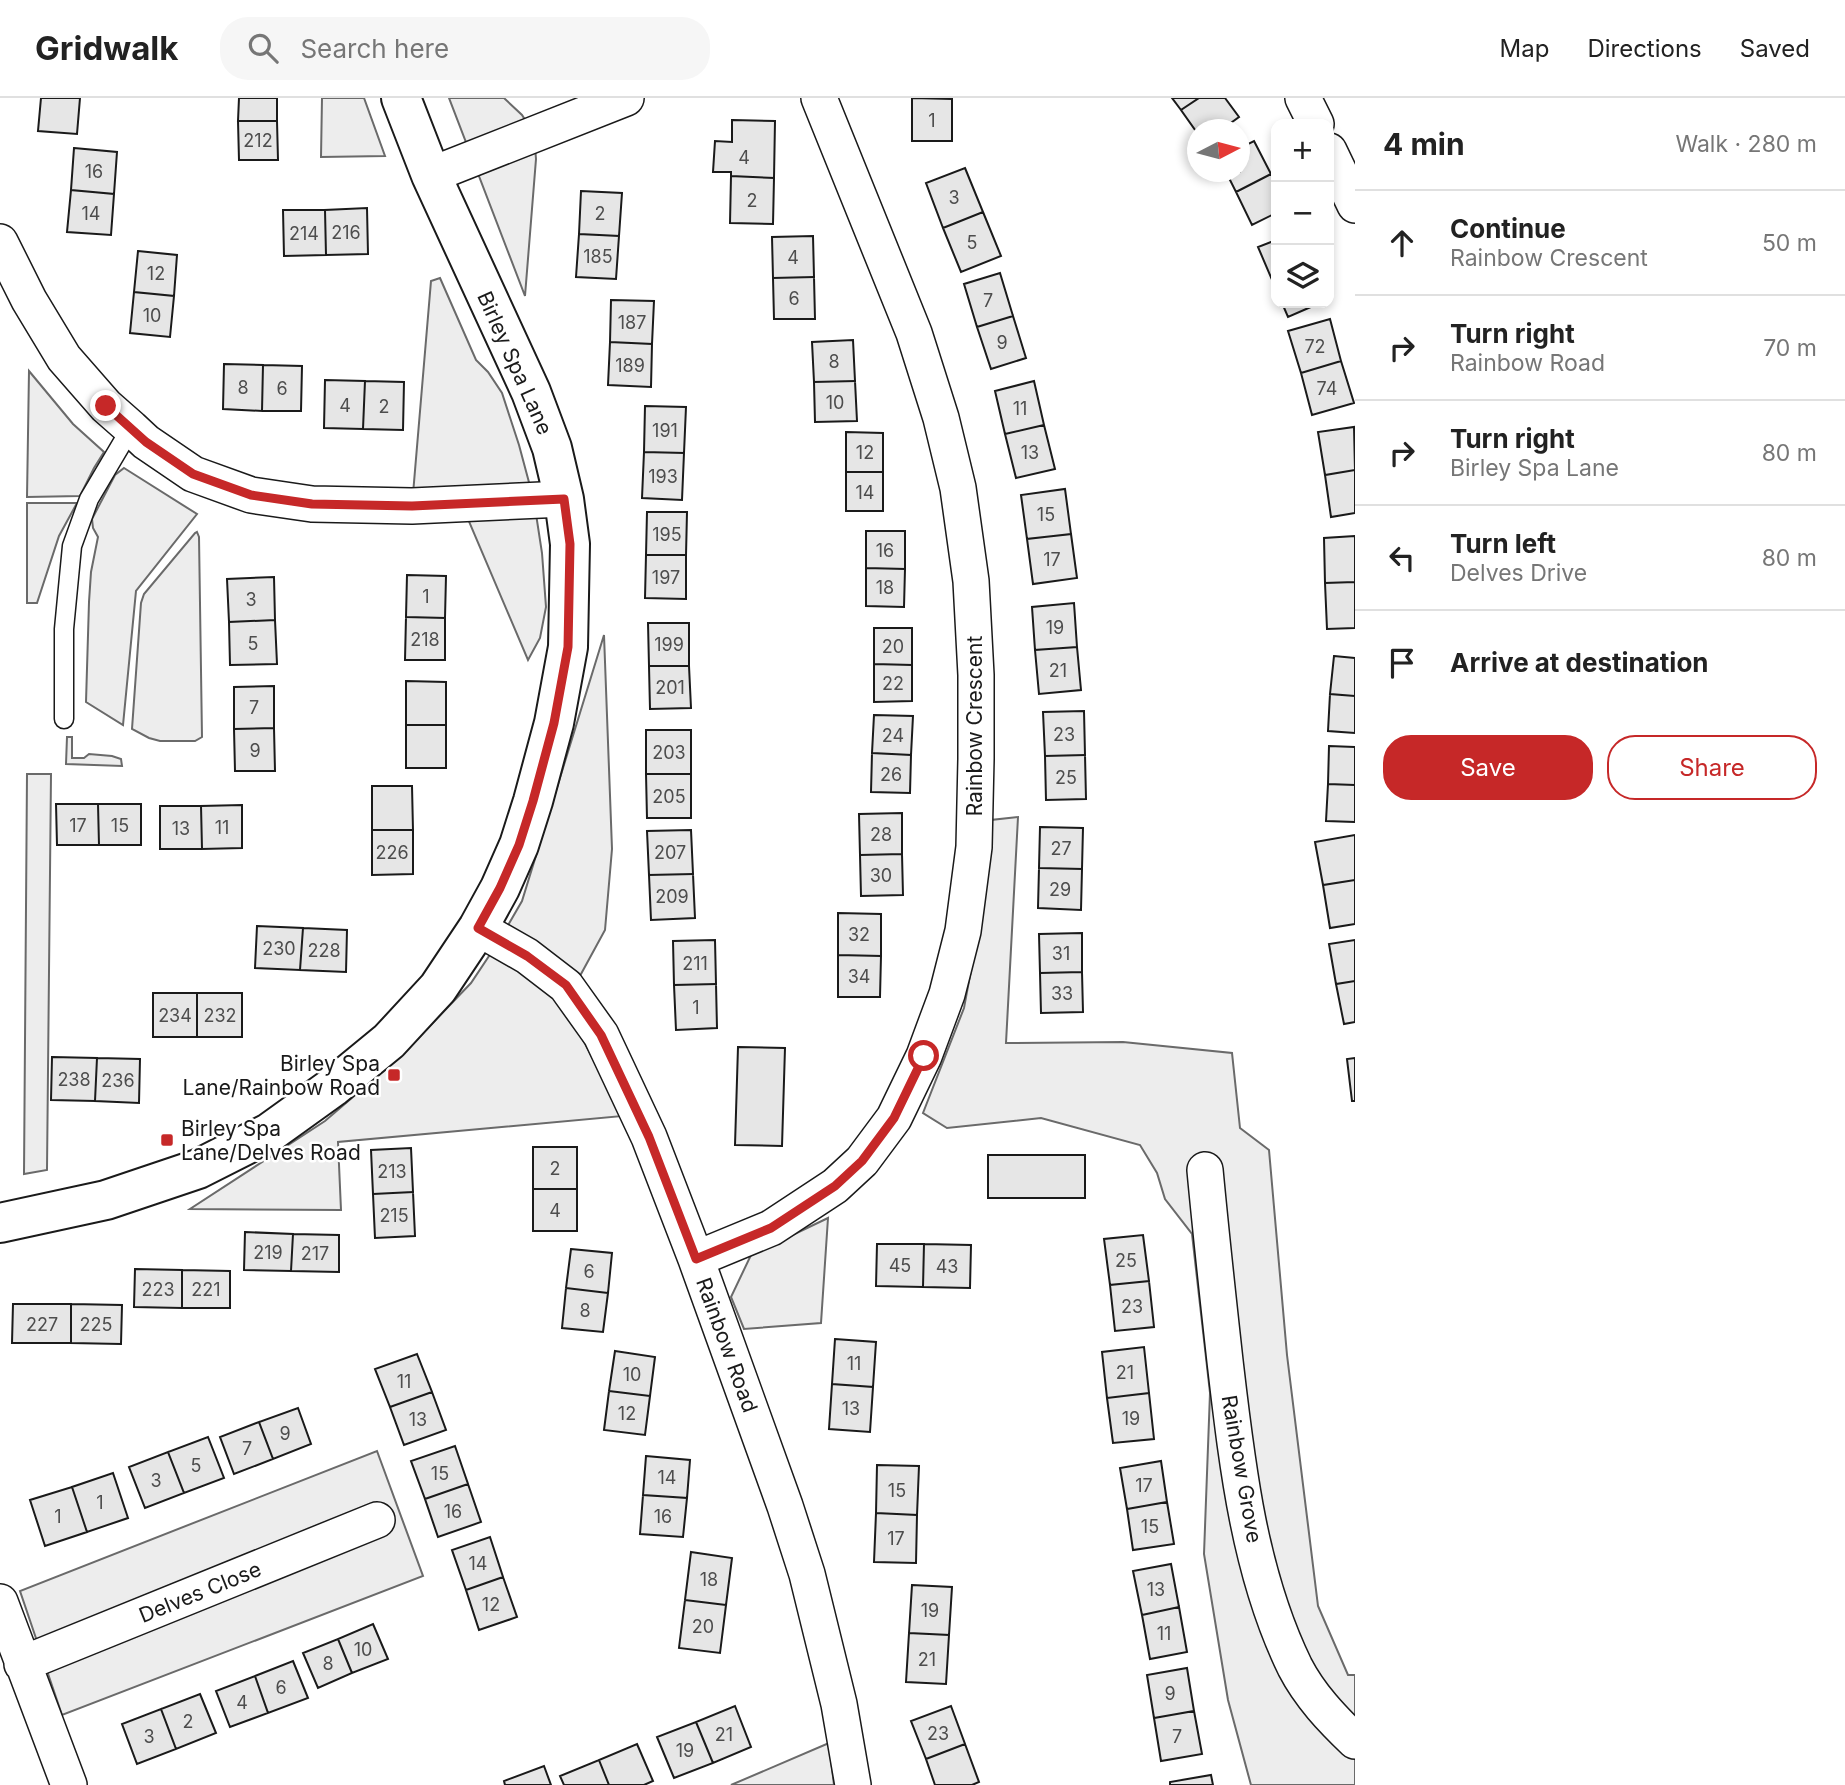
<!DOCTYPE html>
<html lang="en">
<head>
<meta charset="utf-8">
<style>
  :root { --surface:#fff; --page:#f6f6f6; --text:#222; --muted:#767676; --line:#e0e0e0; --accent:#c62828 }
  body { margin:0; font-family:Inter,sans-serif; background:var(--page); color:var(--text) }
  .controls { position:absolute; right:21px; top:21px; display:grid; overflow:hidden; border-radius:14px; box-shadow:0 4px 10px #0003 }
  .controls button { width:63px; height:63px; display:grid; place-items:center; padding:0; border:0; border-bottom:2px solid var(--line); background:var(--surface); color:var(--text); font:35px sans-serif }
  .compass { position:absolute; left:1187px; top:21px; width:63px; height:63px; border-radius:50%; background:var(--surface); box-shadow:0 4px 10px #0003; rotate:84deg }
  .stop { position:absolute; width:21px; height:21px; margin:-16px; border:5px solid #c62828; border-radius:50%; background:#fff }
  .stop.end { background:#c62828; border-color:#fff; box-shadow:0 2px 7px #0008 }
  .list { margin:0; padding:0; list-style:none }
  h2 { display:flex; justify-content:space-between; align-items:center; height:91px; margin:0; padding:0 28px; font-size:30px }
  h2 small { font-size:23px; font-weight:400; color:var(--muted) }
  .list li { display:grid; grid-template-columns:46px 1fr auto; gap:21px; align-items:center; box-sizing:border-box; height:105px; padding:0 28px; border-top:2px solid var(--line) }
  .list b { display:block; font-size:26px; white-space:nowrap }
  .list p { margin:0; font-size:23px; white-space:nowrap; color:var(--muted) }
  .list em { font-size:23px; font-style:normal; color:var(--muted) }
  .actions { display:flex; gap:14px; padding:21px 28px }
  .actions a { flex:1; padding:16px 0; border:2px solid var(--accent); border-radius:28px; text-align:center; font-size:24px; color:var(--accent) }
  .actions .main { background:var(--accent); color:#fff }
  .icon { flex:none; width:38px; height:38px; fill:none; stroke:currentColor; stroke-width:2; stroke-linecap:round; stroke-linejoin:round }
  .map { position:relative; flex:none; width:1355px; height:1687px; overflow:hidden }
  header { display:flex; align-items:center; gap:42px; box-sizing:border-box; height:98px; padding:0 35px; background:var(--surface); border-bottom:2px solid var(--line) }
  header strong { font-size:33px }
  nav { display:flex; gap:38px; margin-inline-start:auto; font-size:24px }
  .search { width:490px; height:63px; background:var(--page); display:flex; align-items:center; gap:18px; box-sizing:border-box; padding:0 24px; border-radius:28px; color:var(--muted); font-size:26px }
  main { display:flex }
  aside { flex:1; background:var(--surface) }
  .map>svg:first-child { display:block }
  .built { fill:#ededed; stroke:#6a6a6a; stroke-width:2 }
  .building { fill:#e6e6e6; stroke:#1a1a1a; stroke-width:2 }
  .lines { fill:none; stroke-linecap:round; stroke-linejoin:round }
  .lane-casing { stroke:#1a1a1a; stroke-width:21 }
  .street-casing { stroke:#1a1a1a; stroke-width:38 }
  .secondary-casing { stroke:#1a1a1a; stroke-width:42 }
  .lane { stroke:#fff; stroke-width:18 }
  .street { stroke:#fff; stroke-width:35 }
  .secondary { stroke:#fff; stroke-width:38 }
  .route { stroke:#c62828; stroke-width:9 }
  .poi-dot { fill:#c62828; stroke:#fff; stroke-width:2.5 }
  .labels { text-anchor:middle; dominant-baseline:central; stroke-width:5; stroke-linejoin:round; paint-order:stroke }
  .number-label { font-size:18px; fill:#4d4d4d }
  .street-label { font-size:21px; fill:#1a1a1a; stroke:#fff }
  .poi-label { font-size:21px; fill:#1a1a1a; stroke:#fff; text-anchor:end }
</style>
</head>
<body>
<header>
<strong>Gridwalk</strong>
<div class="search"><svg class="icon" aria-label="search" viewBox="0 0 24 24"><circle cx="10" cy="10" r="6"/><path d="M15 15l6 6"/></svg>Search here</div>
<nav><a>Map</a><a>Directions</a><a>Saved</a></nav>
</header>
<main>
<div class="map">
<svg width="1355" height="1687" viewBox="0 0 1355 1687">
  <rect width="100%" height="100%" fill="#fff"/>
  <path class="built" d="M322,0H364L385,58L321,59Z
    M449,0H504L522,17L534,36L536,61L525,198Z
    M440,180L476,262L488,274L502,295L519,347L534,403L542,455L546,509L540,540L528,562L462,407L412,408L431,183Z
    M29,273L73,326L104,354L94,370L80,398L27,399Z
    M124,370L197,416L136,493L123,627L86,604L89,504L91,474L98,439L93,430L92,421L115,377Z
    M27,405H77L59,438L37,505H27Z
    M197,434L199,439L202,639L195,643H160L149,640L132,631L141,505L144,496L195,435Z
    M604,537L612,751L605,832L581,876L566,888L572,921L623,1018L338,1044L341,1112L190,1111L325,1023L403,956L471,885L499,843L522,803Z
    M67,639H72V660H84L89,656L112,658L121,661L122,668L66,666Z
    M27,676H51L47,1072L24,1076Z
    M1018,719L1006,945L1123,944L1232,955L1240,1030L1269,1052L1287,1257L1318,1508L1348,1577H1355V1687H1251L1228,1602L1204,1456L1210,1295L1192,1136L1165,1101L1157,1075L1140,1047L1041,1020L947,1030L923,1015L964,910L984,802L991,722Z
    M828,1120L821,1225L744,1231L731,1199L751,1157Z
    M377,1353L423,1478L62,1617L20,1493Z
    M829,1645L834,1687H731Z"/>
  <path class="building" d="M41,0H80L77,36L38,33Z
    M239,0H277V23H238Z
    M912,0L952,1V43H912Z
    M1172,0H1199L1181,12Z
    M1199,0H1225L1239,19L1221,32H1198V36L1181,12Z
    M732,22L775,23L774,80L731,78V74H713L715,43L732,44Z
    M238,23H277L278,62H239Z
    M1254,43L1271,76L1236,94L1226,74H1240V50Z
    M74,50L117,54L114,96L71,92Z
    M965,70L983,114L943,130L926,85Z
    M1271,76L1276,86V115L1252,127L1236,94Z
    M731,78L774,80L773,126L730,125Z
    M71,92L114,96L111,137L67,134Z
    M581,93L622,95L619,138L579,136Z
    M367,110L368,156L326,157L325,112Z
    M283,112H325L326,157L284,158Z
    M983,114L1001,158L961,174L943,130Z
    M579,136L619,138L616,181L576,179Z
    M813,138L814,179L773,180L772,139Z
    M1276,142V183L1273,184L1258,149Z
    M138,153L177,157L174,198L134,194Z
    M1000,175L1013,218L977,229L964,186Z
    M814,179L815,221H774L773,180Z
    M134,194L174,198L170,239L130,235Z
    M611,202L654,203L652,246L610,244Z
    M1282,205H1320L1288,219Z
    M1013,218L1026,260L991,271L977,229Z
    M1330,221L1341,263L1301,275L1288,233Z
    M853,242L855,283L814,284L812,244Z
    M610,244L652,246L651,289L608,287Z
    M1341,263L1354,305L1312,317L1301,275Z
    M224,266L263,267L262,313L223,311Z
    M263,267L302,268L301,313H262Z
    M325,282L365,283L363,331L324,330Z
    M365,283L404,284L403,332L363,331Z
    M855,283L857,323L815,324L814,284Z
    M1034,283L1044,327L1005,336L995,293Z
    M645,308L686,309L684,355L644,354Z
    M1044,327L1055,371L1016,380L1005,336Z
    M1354,329L1355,372L1325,377L1318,334Z
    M846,334L883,335V374H846Z
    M644,354L684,355L682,402L642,400Z
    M1355,372V415L1331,419L1325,377Z
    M846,374H883V413H846Z
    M1065,391L1071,436L1027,441L1021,397Z
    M647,414H687L686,457H646Z
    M866,433H905V471L866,470Z
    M1071,436L1077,480L1033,486L1027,441Z
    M1355,438V484L1325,485L1324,440Z
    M646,457H686V501L645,500Z
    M866,470L905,471L904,509L866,508Z
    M407,477L446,478L445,520L406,519Z
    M274,479L275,522L229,524L227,481Z
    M1355,484V530L1327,531L1325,485Z
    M1074,505L1077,549L1035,552L1032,509Z
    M406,519L445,520V562H405Z
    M275,522L277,566L230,567L229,524Z
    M648,525H689V568H649Z
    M874,530H912V567L874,566Z
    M1077,549L1081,592L1039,596L1035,552Z
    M1334,558L1355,560V598L1330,596Z
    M874,566L912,567V603L874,604Z
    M649,568H689L691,610L650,611Z
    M406,583L446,584V627H406Z
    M274,588V630L234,631V589Z
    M1330,596L1355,598V635L1328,633Z
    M1084,613L1085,657L1045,658L1043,614Z
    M874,617L913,618L911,657L872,655Z
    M406,627H446V670H406Z
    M274,630L275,673H235L234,631Z
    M646,632H691V676H646Z
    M1329,648L1355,649V687L1328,686Z
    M872,655L911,657L910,695L871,694Z
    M1085,657L1086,701L1046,702L1045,658Z
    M646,676H691V720H647Z
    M1328,686L1355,687V724L1326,723Z
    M372,688H412L413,732H372Z
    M56,706H98L99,747H57Z
    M98,706H141V747H99Z
    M242,707V750L202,751L201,708Z
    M160,708H201L202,751H160Z
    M902,715V756L860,757L859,716Z
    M1040,729L1083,730L1082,771L1039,770Z
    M372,732H413V776L372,777Z
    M691,732L693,776L649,777L647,733Z
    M1355,737V782L1323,787L1315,744Z
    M902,756L903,797L861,798L860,757Z
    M1039,770L1082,771L1081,812L1038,810Z
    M693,776L695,820L651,822L649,777Z
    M1355,782V826L1330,830L1323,787Z
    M838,815L881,816V858L838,857Z
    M257,828L303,830L300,872L255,870Z
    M303,830L347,832L346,874L300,872Z
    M1082,835V874L1040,875L1039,836Z
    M715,842L716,886L674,887L673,843Z
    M1355,842V883L1336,886L1329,846Z
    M838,857L881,858L880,899H838Z
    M1082,874L1083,914L1041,915L1040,875Z
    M1355,883V924L1344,926L1336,886Z
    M716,886L717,930L676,932L674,887Z
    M153,895H197V939H153Z
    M197,895H242V939H197Z
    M738,949L785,950L782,1048L735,1047Z
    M52,959L97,960L95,1003L51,1002Z
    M97,960L140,961L139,1005L95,1003Z
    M1355,960V1003H1352L1347,961Z
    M533,1049H577V1091H533Z
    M411,1050L413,1094L373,1096L371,1052Z
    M988,1057H1085V1100H988Z
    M533,1091H577V1133H533Z
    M413,1094L415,1138L375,1140L373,1096Z
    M245,1134L293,1136L291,1173L244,1172Z
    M293,1136L339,1137V1174L291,1173Z
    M1143,1137L1149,1183L1110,1187L1104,1141Z
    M877,1146H924L923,1189L876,1188Z
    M924,1146L971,1147L970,1190L923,1189Z
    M571,1151L612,1155L608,1195L566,1190Z
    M135,1171L182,1172V1210L134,1209Z
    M182,1172L230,1173V1210H182Z
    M1149,1183L1154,1229L1115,1233L1110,1187Z
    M566,1190L608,1195L603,1234L562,1230Z
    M13,1206H71V1245H12Z
    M71,1206L122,1207L121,1246L71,1245Z
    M835,1241L876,1244L873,1289L832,1286Z
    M1144,1249L1149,1295L1107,1300L1102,1254Z
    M615,1253L655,1259L650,1298L609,1293Z
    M417,1256L432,1294L390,1309L375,1271Z
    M832,1286L873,1289L870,1334L829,1331Z
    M609,1293L650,1298L645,1337L604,1332Z
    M432,1294L446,1332L404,1347L390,1309Z
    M1149,1295L1154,1341L1113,1345L1107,1300Z
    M298,1310L311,1346L273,1361L259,1324Z
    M259,1324L273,1361L234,1376L220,1339Z
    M208,1339L224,1380L184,1395L168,1354Z
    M455,1348L468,1386L425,1401L411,1363Z
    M168,1354L184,1395L145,1410L129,1369Z
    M646,1358L690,1362L687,1400L643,1397Z
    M1161,1363L1167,1404L1127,1411L1120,1370Z
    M877,1367L919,1368L917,1417L876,1415Z
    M113,1375L128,1420L87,1434L72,1389Z
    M468,1386L481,1424L438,1439L425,1401Z
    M72,1389L87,1434L45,1448L30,1402Z
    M643,1397L687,1400L683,1439L640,1436Z
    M1167,1404L1174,1446L1133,1452L1127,1411Z
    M876,1415L917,1417L916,1465L874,1464Z
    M490,1439L503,1479L466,1492L452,1452Z
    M691,1454L732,1460L726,1507L685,1502Z
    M1171,1466L1179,1509L1142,1517L1133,1473Z
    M503,1479L517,1519L479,1532L466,1492Z
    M912,1487L952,1489L949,1537L909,1535Z
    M685,1502L726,1507L720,1555L679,1550Z
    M1179,1509L1187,1554L1150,1561L1142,1517Z
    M373,1526L388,1561L352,1575L338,1541Z
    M909,1535L949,1537L946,1586L906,1584Z
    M338,1541L352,1575L318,1590L303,1555Z
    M293,1563L308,1600L268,1615L255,1578Z
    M1187,1570L1194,1613L1154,1620L1147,1577Z
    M255,1578L268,1615L230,1629L216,1593Z
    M200,1596L216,1635L176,1651L161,1611Z
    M735,1608L751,1649L713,1665L696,1624Z
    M951,1608L965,1646L926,1661L911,1623Z
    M161,1611L176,1651L137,1666L122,1626Z
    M1194,1613L1202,1656L1161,1663L1154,1620Z
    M696,1624L713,1665L674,1680L657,1639Z
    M637,1646L653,1683L644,1687H609L599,1662Z
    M965,1646L979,1684L972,1687H935L926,1661Z
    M599,1662L609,1687H564L560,1678Z
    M544,1668L551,1687H505L504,1683Z
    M1211,1677L1213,1687H1170V1684Z"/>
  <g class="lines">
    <defs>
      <path id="lane" d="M64,621V531L72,448L89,401L131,330"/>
      <path id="street" d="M1303,0L1316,26
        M1329,53L1355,107
        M431,77L626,0
        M0,144L29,202L64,260L106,308L131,330L146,344L193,376L251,397L312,406L412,408L564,401
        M478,830L527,858L566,888L601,937L649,1039L696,1161L785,1408L807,1476L839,1606L853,1687
        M1205,1072C1211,1136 1218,1200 1225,1263C1237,1366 1249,1475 1295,1569C1310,1598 1332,1621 1355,1643
        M696,1161L771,1130L835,1088L862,1063L894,1020L924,958L947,896L963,833L974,749L976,661V577L971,483L958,390L941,320L914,235L819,0
        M0,1504L69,1687
        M22,1566L377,1422"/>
      <path id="secondary" d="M0,1125L106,1102L198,1071L269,1035L333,989L389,943L438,890L478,830L500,790L519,747L533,703L554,625L568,549L570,446L564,401L552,350L531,294L431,77L401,0"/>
    </defs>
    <use href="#lane" class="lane-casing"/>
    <use href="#street" class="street-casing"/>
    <use href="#secondary" class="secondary-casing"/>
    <use href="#lane" class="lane"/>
    <use href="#street" class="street"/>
    <use href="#secondary" class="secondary"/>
  </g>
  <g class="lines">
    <path class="route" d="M106,308L146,344L193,376L251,397L312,406L412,408L564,401L570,446L568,549L554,625L533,703L519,747L500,790L478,830L527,858L566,887L601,937L649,1039L696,1161L771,1130L835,1088L862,1063L894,1020L924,958"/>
  </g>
  <g class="poi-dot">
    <rect x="387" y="970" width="14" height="14" rx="3.5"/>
    <rect x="160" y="1035" width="14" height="14" rx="3.5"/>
  </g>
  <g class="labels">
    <g class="number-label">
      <text x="932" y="22">1</text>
      <text x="258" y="42">212</text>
      <text x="744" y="59">4</text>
      <text x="94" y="73">16</text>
      <text x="954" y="99">3</text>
      <text x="752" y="102">2</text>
      <text x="91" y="115">14</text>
      <text x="600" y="115">2</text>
      <text x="346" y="134">216</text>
      <text x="304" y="135">214</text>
      <text x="972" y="144">5</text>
      <text x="598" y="158">185</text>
      <text x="793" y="159">4</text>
      <text x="156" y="175">12</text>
      <text x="794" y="200">6</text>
      <text x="988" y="202">7</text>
      <text x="152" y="217">10</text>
      <text x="632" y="224">187</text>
      <text x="1002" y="244">9</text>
      <text x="1315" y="248">72</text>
      <text x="834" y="263">8</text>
      <text x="630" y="267">189</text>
      <text x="243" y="289">8</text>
      <text x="282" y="290">6</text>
      <text x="1327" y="290">74</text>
      <text x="835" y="304">10</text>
      <text x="345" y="307">4</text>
      <text x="384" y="308">2</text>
      <text x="1020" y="310">11</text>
      <text x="665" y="332">191</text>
      <text x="865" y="354">12</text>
      <text x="1030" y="354">13</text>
      <text x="663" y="378">193</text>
      <text x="865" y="394">14</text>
      <text x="1046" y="416">15</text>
      <text x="667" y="436">195</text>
      <text x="885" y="452">16</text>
      <text x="1052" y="461">17</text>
      <text x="666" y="479">197</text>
      <text x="885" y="489">18</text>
      <text x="426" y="498">1</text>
      <text x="251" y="501">3</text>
      <text x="1055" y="529">19</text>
      <text x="425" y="541">218</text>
      <text x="253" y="545">5</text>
      <text x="669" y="546">199</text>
      <text x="893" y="548">20</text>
      <text x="1058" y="572">21</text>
      <text x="893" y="585">22</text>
      <text x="670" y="589">201</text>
      <text x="254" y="609">7</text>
      <text x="1064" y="636">23</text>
      <text x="893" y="637">24</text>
      <text x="255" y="652">9</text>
      <text x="669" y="654">203</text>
      <text x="891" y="676">26</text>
      <text x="1066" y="679">25</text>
      <text x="669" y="698">205</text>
      <text x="78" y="727">17</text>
      <text x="120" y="727">15</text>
      <text x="222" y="729">11</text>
      <text x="181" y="730">13</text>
      <text x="881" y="736">28</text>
      <text x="1061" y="750">27</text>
      <text x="392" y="754">226</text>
      <text x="670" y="754">207</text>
      <text x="881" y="777">30</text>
      <text x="1060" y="791">29</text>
      <text x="672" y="798">209</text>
      <text x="859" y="836">32</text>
      <text x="279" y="850">230</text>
      <text x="324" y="852">228</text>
      <text x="1061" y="855">31</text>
      <text x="695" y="865">211</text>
      <text x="859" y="878">34</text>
      <text x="1062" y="895">33</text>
      <text x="696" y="909">1</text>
      <text x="175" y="917">234</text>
      <text x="220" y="917">232</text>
      <text x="74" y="981">238</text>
      <text x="118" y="982">236</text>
      <text x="555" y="1070">2</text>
      <text x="392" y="1073">213</text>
      <text x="555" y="1112">4</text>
      <text x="394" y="1117">215</text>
      <text x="268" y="1154">219</text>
      <text x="315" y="1155">217</text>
      <text x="1126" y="1162">25</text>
      <text x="900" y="1167">45</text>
      <text x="947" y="1168">43</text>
      <text x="589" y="1173">6</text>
      <text x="158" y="1191">223</text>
      <text x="206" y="1191">221</text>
      <text x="1132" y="1208">23</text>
      <text x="585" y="1212">8</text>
      <text x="42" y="1226">227</text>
      <text x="96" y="1226">225</text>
      <text x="854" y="1265">11</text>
      <text x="1125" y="1274">21</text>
      <text x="632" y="1276">10</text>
      <text x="404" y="1283">11</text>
      <text x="851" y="1310">13</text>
      <text x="627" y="1315">12</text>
      <text x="1131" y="1320">19</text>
      <text x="418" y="1321">13</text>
      <text x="285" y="1335">9</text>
      <text x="247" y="1350">7</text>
      <text x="196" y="1367">5</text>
      <text x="440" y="1375">15</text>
      <text x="667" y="1379">14</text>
      <text x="156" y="1382">3</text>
      <text x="1144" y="1387">17</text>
      <text x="897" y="1392">15</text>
      <text x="100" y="1404">1</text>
      <text x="453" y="1413">16</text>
      <text x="58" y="1418">1</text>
      <text x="663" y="1418">16</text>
      <text x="1150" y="1428">15</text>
      <text x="896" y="1440">17</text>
      <text x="478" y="1465">14</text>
      <text x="709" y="1481">18</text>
      <text x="1156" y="1491">13</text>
      <text x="491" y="1506">12</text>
      <text x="930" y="1512">19</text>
      <text x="703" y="1528">20</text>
      <text x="1164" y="1535">11</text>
      <text x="363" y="1551">10</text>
      <text x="927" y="1561">21</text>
      <text x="328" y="1565">8</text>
      <text x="281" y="1589">6</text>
      <text x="1170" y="1595">9</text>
      <text x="242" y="1604">4</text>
      <text x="188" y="1623">2</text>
      <text x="938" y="1635">23</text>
      <text x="724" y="1636">21</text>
      <text x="149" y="1638">3</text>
      <text x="1177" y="1638">7</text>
      <text x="685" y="1652">19</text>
    </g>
    <g class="street-label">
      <text transform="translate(515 265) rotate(66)">Birley Spa Lane</text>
      <text transform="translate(974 628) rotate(-90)">Rainbow Crescent</text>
      <text transform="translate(727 1247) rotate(70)">Rainbow Road</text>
      <text transform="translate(1242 1371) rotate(80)">Rainbow Grove</text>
      <text transform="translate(200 1494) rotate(-22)">Delves Close</text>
    </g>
    <g class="poi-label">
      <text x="380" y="965">Birley Spa<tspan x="380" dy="24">Lane/Rainbow Road</tspan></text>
      <text x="181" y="1030" text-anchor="start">Birley Spa<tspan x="181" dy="24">Lane/Delves Road</tspan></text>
    </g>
  </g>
</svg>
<div class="controls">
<button>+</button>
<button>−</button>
<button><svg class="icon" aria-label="layers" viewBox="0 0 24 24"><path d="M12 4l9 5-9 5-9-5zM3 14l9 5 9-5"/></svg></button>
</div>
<svg class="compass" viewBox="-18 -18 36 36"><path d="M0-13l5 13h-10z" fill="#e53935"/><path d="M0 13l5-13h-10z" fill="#767676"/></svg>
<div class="stop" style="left:924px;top:958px"></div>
<div class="stop end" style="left:106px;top:308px"></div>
</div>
<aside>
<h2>4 min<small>Walk · 280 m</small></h2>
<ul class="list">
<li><svg class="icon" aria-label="ahead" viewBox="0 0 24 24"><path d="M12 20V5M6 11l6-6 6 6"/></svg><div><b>Continue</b><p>Rainbow Crescent</p></div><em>50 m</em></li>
<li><svg class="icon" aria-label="right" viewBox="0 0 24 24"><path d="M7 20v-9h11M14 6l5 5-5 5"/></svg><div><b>Turn right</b><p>Rainbow Road</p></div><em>70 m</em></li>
<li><svg class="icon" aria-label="right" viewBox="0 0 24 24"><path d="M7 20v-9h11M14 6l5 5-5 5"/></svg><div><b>Turn right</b><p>Birley Spa Lane</p></div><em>80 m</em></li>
<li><svg class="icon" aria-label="left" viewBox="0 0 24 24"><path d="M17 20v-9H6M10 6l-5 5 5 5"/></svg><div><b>Turn left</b><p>Delves Drive</p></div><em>80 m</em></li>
<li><svg class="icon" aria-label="arrive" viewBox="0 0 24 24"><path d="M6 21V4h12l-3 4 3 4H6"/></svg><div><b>Arrive at destination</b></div></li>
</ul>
<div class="actions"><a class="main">Save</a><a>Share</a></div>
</aside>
</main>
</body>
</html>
